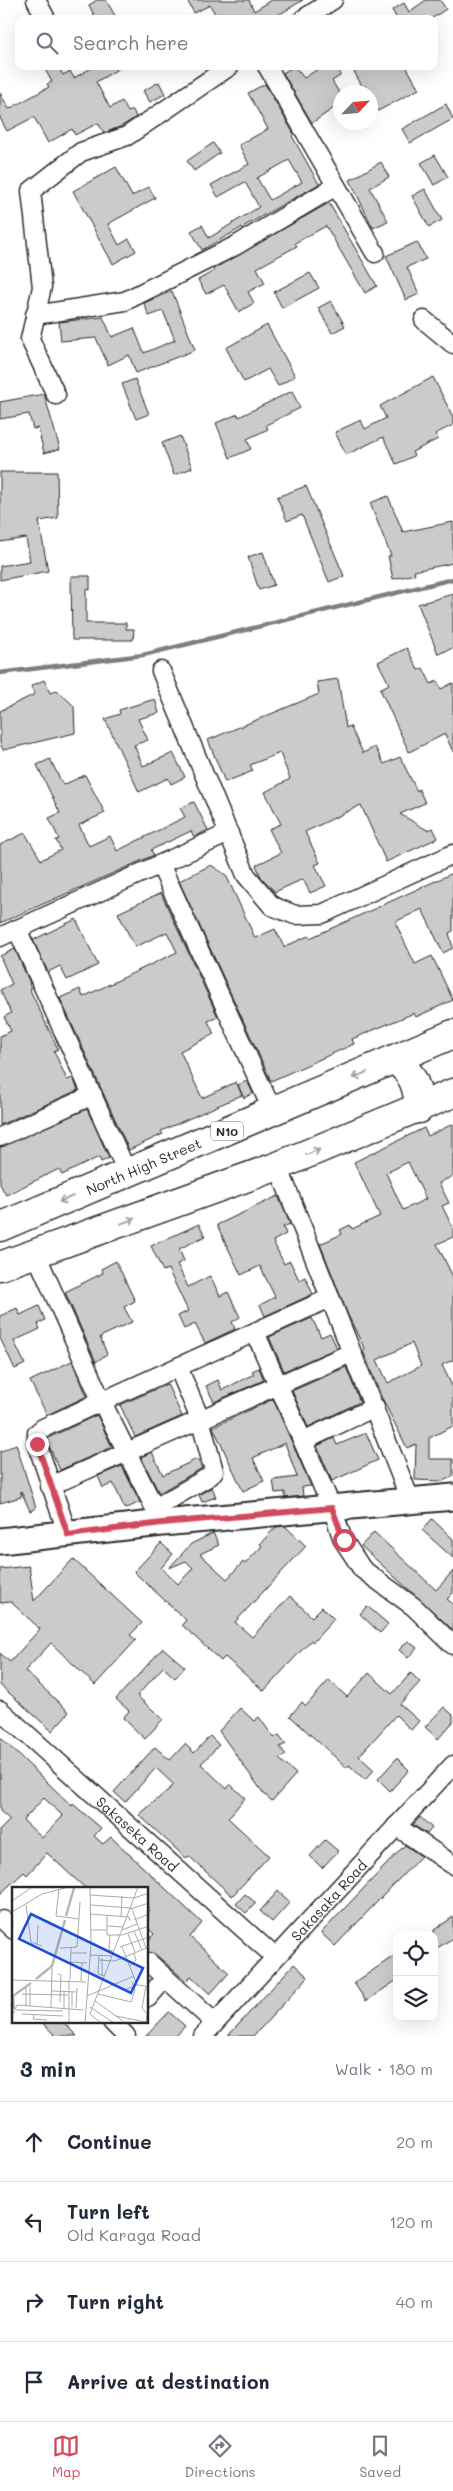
<!DOCTYPE html>
<html lang="en">
<head>
<meta charset="utf-8">
<style>
  :root { --surface:#fff; --page:#f6f6f7; --text:#1f2937; --muted:#747a83; --line:#e0e1e3; --accent:#d1495b }
  body { margin:0; font-family:Mali,sans-serif; background:var(--page); color:var(--text) }
  .controls { position:absolute; right:15px; bottom:15px; display:grid; overflow:hidden; border-radius:10px; box-shadow:0 5px 20px #0002 }
  .controls button { width:45px; height:45px; display:grid; place-items:center; padding:0; border:0; border-bottom:1px solid var(--line); background:var(--surface); color:var(--text); font:25px sans-serif }
  .compass { position:absolute; left:333px; top:85px; width:45px; height:45px; border-radius:50%; background:var(--surface); box-shadow:0 5px 20px #0002; rotate:64deg }
  .stop { position:absolute; width:15px; height:15px; margin:-11px; border:4px solid #d1495b; border-radius:50%; background:#fff }
  .stop.end { background:#d1495b; border-color:#fff; box-shadow:0 1px 5px #0008 }
  .list { margin:0; padding:0; list-style:none }
  h2 { display:flex; justify-content:space-between; align-items:center; height:65px; margin:0; padding:0 20px; font-size:21px }
  h2 small { font-size:16px; font-weight:400; color:var(--muted) }
  .list li { display:grid; grid-template-columns:32px 1fr auto; gap:15px; align-items:center; box-sizing:border-box; height:80px; padding:0 20px; border-top:1px solid var(--line) }
  .list b { display:block; font-size:19px; white-space:nowrap }
  .list p { margin:0; font-size:16px; white-space:nowrap; color:var(--muted) }
  .list em { font-size:16px; font-style:normal; color:var(--muted) }
  .icon { flex:none; width:28px; height:28px; fill:none; stroke:currentColor; stroke-width:2; stroke-linecap:round; stroke-linejoin:round }
  .map { position:relative; flex:none; width:453px; height:2036px; overflow:hidden }
  .search { position:absolute; background:var(--surface); box-shadow:0 5px 20px #0002; left:15px; right:15px; top:15px; height:55px; display:flex; align-items:center; gap:12px; box-sizing:border-box; padding:0 18px; border-radius:10px; color:var(--muted); font-size:19px }
  .sheet { height:385px; background:var(--surface) }
  nav { display:flex; justify-content:space-around; align-items:center; box-sizing:border-box; height:70px; border-top:1px solid var(--line); background:var(--surface); font-size:14px; color:var(--muted) }
  nav a { display:grid; justify-items:center; gap:2px }
  nav .on { color:var(--accent) }
  .map>svg:first-child { display:block }
  .lines { fill:none; stroke-linecap:round; stroke-linejoin:round }
  .stream { stroke:#7e7e7e; stroke-width:4.5 }
  .building { fill:#cbcbcb; stroke:#2b2b2b; fill-rule:evenodd }
  .street-casing { stroke:#2b2b2b; stroke-width:21 }
  .secondary-casing { stroke:#2b2b2b; stroke-width:29 }
  .highway-casing { stroke:#2b2b2b; stroke-width:31 }
  .street { stroke:#fff; stroke-width:18 }
  .secondary { stroke:#fff; stroke-width:25 }
  .highway { stroke:#fff; stroke-width:28 }
  .oneway { stroke:#a0a0a0 }
  .route { stroke:#d1495b; stroke-width:6 }
  .labels { text-anchor:middle; dominant-baseline:central; stroke-width:5; stroke-linejoin:round; paint-order:stroke }
  .shield { fill:#fff; stroke:#6b6b6b; stroke-width:1 }
  .shield-label { font-size:12px; font-weight:bold; fill:#2b2b2b }
  .street-label { font-size:14px; fill:#2b2b2b; stroke:#fff }
  .inset-river { fill:none; stroke:#b6b6b6; stroke-width:2.5 }
  .inset-road { fill:none; stroke:#aaa; stroke-width:1 }
  .view { fill:#1d4ed8; fill-opacity:0.15; stroke:#1d4ed8; stroke-width:2.5 }
  .inset-edge { fill:none; stroke:#2b2b2b; stroke-width:2.5 }
</style>
</head>
<body>
<div class="map">
<svg width="453" height="2036" viewBox="0 0 453 2036">
  <rect width="100%" height="100%" fill="#fff"/>
  <filter id="ink" filterUnits="userSpaceOnUse"><feTurbulence type="fractalNoise" baseFrequency=".02" numOctaves="2"/><feDisplacementMap in="SourceGraphic" scale="10" xChannelSelector="R" yChannelSelector="G"/><feConvolveMatrix kernelMatrix="1 2 1 2 8 2 1 2 1" color-interpolation-filters="sRGB"/></filter>
  <g filter="url(#ink)">
    <g class="lines">
      <path class="stream" d="M0,673L143,655L453,579"/>
    </g>
    <path class="building" d="M97,0H106L117,19H96L89,5Z
      M187,0H249L254,11L272,0H303L272,19H218L210,5L194,13Z
      M426,0H440L446,9L431,19H397L392,10L404,3L409,12Z
      M43,66H58L63,75L70,71L74,78L95,66H123L96,82L110,108L122,101L128,112L133,110L136,117L122,126L104,133L98,123L75,135L72,129L48,143L34,117L7,131L0,118V93L9,109L49,87L47,84L52,82Z
      M294,66L304,78L323,66H340V76L332,81L340,94V104L312,123L283,73Z
      M351,66H406L419,89L378,111L370,92L365,86L363,88Z
      M159,82L165,94L150,102L143,91Z
      M265,84L294,134L292,136L319,184L202,250L191,231L202,225L209,238L259,207L245,182L218,197L211,185L249,164L239,145L268,129L248,93ZM289,160L302,182L270,200L257,178Z
      M446,104L453,119L410,143L402,129Z
      M213,143L220,153L194,171L187,161Z
      M435,155L448,177L434,185L421,163Z
      M381,162L389,177L370,188L388,221L373,228L350,180Z
      M116,167L132,196L149,187L155,198L108,224L119,245L129,239L136,251L113,264L73,191Z
      M425,189L442,220L429,227L412,196Z
      M329,203L377,286L365,293L326,226L295,243L297,246L257,268L265,283L248,292L254,303L239,312L224,285L206,294L198,280L214,271L213,269Z
      M417,242L426,259L407,267L419,294L406,300L386,256Z
      M310,273L319,288L282,308L274,292Z
      M172,291L195,350L136,373L129,355L108,365L96,338L61,341L59,322L103,317L112,337L134,328L144,353L175,340L163,311L149,316L144,303Z
      M331,301L345,326L332,333L318,308Z
      M267,325L295,376L278,386L268,369L244,382L226,348Z
      M433,377L453,417V425L435,434L438,439L412,452L414,456L396,464L383,437L346,455L335,432L361,420L365,429L386,418L380,406Z
      M135,379L149,414L136,419L122,384Z
      M292,391L300,408L266,425L268,429L247,439L251,449L230,458L216,423L238,414L239,417Z
      M44,394L60,449L44,453L38,428L33,429L29,414L0,419V402Z
      M180,436L192,468L174,475L162,443Z
      M0,472H57L58,518L39,521L48,571L0,580V566L30,561L26,538L0,542Z
      M306,486L344,576L329,582L302,515L287,521L277,497Z
      M388,496L403,532L453,522V563L414,571L415,574L393,579L388,556H391L370,503Z
      M263,552L274,585L259,590L248,557Z
      M71,576H90V590L86,589V623H126V629H134L133,640H72Z
      M453,594V648L438,654L418,604Z
      M407,648L418,670L423,668L431,684L437,681L441,689L453,683V752L445,734L409,752L380,689L389,684L378,662Z
      M338,679L346,728L350,726L363,753L375,747L384,764L400,757L417,791L419,789L425,803L400,814L427,830L433,828L438,838L386,862L361,805L305,832L320,863L315,865L326,886L310,893L303,879L275,892L261,877L256,865L281,853L269,829L281,824L265,792L290,779L280,753L250,765L253,771L225,782L208,740L319,694L317,682Z
      M44,680L50,693L57,690L74,706L75,733L3,750L0,743V711L35,694L31,686Z
      M155,699L159,713L138,719L148,740L134,745L143,766L173,753L185,777L171,784L168,778L139,792L105,719L120,714L119,710Z
      M50,759L63,785L85,775L105,813L79,825L89,846L110,836L117,851L185,817L180,808L194,802L208,830L194,837L191,831L151,850L154,855L0,923V845L25,833L41,860L61,850L56,840L59,839L49,818L60,813L37,765Z
      M211,865L226,875L255,938L275,929L284,947L308,936L310,938L453,873V931L449,933L453,948L443,953L422,909L395,922L415,964L432,956L453,1000L416,1017L414,1013L352,1039L354,1044L271,1081L179,881Z
      M161,893L218,1017L208,1021L214,1034L180,1051L202,1098L236,1082L242,1095L161,1131L163,1134L129,1150L60,998L80,989L83,997L177,952L167,932L135,947L118,913Z
      M76,919L98,965L67,980L60,966L48,972L33,940Z
      M15,949L29,981L31,992L58,1049L54,1051L67,1080L73,1078L78,1090L0,1125V1036L11,1031L4,1017L11,1013L0,990L12,984L0,956Z
      M247,1081L253,1093L244,1098L238,1085Z
      M87,1109L109,1158L101,1162L99,1157L62,1175L59,1169L6,1195L0,1184V1147Z
      M453,1124V1176L439,1183L449,1203L442,1206L453,1228V1237L437,1244L453,1277V1360L442,1365L453,1388V1426L429,1438V1459H453V1476L443,1481L415,1480L416,1444L407,1448L381,1396L363,1351L365,1350L348,1315L320,1244L342,1234L340,1230L350,1225L352,1229L380,1216L354,1162L424,1128L428,1136ZM408,1162L426,1199L403,1210L386,1173ZM412,1343L421,1366L388,1383L377,1360Z
      M278,1196L290,1224L283,1227L286,1234L273,1241L284,1264L290,1261L299,1280L305,1277L313,1294L265,1316L260,1305L275,1297L260,1266L241,1275L217,1225Z
      M199,1224L205,1236L179,1249L184,1261L177,1264L188,1287L210,1276L220,1296L228,1292L240,1317L232,1322L235,1329L205,1343L195,1324L184,1329L178,1316L188,1311L168,1269L163,1271L151,1246Z
      M116,1261L135,1301L124,1307L132,1322L100,1337L107,1354L96,1362L65,1292L103,1273L101,1269Z
      M39,1306L45,1320L38,1324L40,1329L14,1341L25,1364L15,1369L0,1338V1316L17,1308L20,1315Z
      M312,1318L321,1337L330,1333L337,1348L284,1371L269,1337Z
      M72,1361L87,1396L47,1415L30,1381Z
      M346,1367L360,1402L308,1427L292,1391Z
      M259,1368L264,1380L214,1402L206,1386L218,1380L222,1390L254,1374L252,1371Z
      M167,1384L182,1416L135,1437L120,1405Z
      M273,1399L311,1486L302,1487L303,1496L285,1498V1492L275,1493L273,1480L297,1477L285,1443L253,1458L264,1481L243,1491L213,1427Z
      M97,1415L112,1447L60,1470L49,1446L48,1438Z
      M366,1433L378,1460L332,1481L317,1446L334,1438L337,1445Z
      M16,1444L36,1508L30,1511L21,1491V1497L0,1503V1452Z
      M152,1452L163,1475L197,1459L202,1468L159,1493L141,1457Z
      M122,1466L140,1502L125,1509L113,1483L103,1488L98,1476Z
      M212,1487L216,1497L202,1502L199,1495Z
      M432,1519L453,1539V1558L422,1530Z
      M285,1526L306,1546L235,1622L252,1637L290,1596L312,1617L322,1607L334,1619L313,1642L311,1640L264,1691L225,1657L221,1661L182,1625L186,1620L134,1572L161,1543L173,1554L161,1568L178,1584L193,1568L186,1561L169,1568L191,1544L213,1533L219,1545L200,1554L227,1579L243,1562L245,1564L262,1546L260,1544L269,1534L276,1527Z
      M374,1532L436,1590L453,1571V1593L447,1599L453,1604V1630L361,1546Z
      M73,1559L142,1623L130,1635L136,1640L95,1685L51,1643L25,1671L69,1712L52,1731L0,1685V1653L10,1662L40,1629L11,1602L0,1603V1569L29,1566L34,1601Z
      M367,1606L388,1624L380,1633L360,1614Z
      M408,1641L417,1648L408,1658L399,1650Z
      M163,1648L185,1667L175,1678L163,1667L137,1696L163,1719L145,1739L123,1718L129,1711L116,1699Z
      M369,1673L392,1694L411,1673L420,1682L400,1704L419,1721L411,1730L396,1715L359,1756L374,1770L365,1780L349,1765L347,1768L290,1716L302,1702L306,1706L329,1680L347,1697Z
      M444,1707L453,1715V1722L438,1739L425,1727Z
      M240,1708L254,1721L259,1717L274,1738L279,1735L286,1744L280,1747L286,1755L279,1759L296,1774L272,1801L264,1794L219,1731Z
      M210,1736L219,1745L201,1764L227,1789L230,1784L245,1798L228,1818L269,1856L232,1896L189,1856L186,1858L139,1815L174,1785L156,1768L125,1802L114,1792L155,1747L170,1760L185,1744L194,1753Z
      M0,1737L72,1806L73,1804L101,1828L94,1836L103,1844L111,1837L202,1923L190,1937L229,1973L210,1994L191,1976L186,1981L155,1954L148,1952V1941L154,1934L148,1928V1888H85L47,1853L27,1875L24,1872L0,1894V1830L10,1820L0,1811ZM44,1798L63,1816L42,1838L23,1820Z
      M397,1758L409,1770L390,1791L378,1779Z
      M420,1817L432,1828L427,1834L413,1825Z
      M325,1840L338,1851L322,1868L310,1856Z
      M405,1845L421,1856L335,1946L321,1933Z
      M278,1891L290,1902L272,1922L260,1911Z
      M245,1894L256,1903L246,1913L236,1904Z
      M453,1917V1938L434,1950V1930Z
      M397,1954V1980L366,2001L354,1983Z
      M294,1964L308,1977L261,2028L253,2036H228Z
      M169,2012L185,2026L176,2036H146Z
      M41,2022H63L77,2036H56Z"/>
    <g class="lines">
      <defs>
        <g id="street">
          <path d="M36,0L46,19"/>
          <path d="M303,19L333,0"/>
          <path d="M267,66L375,253"/>
          <path d="M35,315L125,301L235,246L336,186"/>
          <path d="M424,320L453,344"/>
          <path d="M56,395L30,339L42,287L31,191L81,152L127,136L230,66"/>
          <path d="M161,671L246,875L272,906L295,915L322,914L453,854"/>
          <path d="M161,866L273,1112"/>
          <path d="M17,929L127,1172"/>
          <path d="M0,937L229,833"/>
          <path d="M0,1137L93,1095"/>
          <path d="M278,1166L411,1502"/>
          <path d="M36,1254L102,1402L162,1523"/>
          <path d="M255,1332L332,1508L343,1540L353,1555L362,1569L414,1607L453,1645"/>
          <path d="M303,1441L375,1407"/>
          <path d="M50,1486L351,1353"/>
          <path d="M155,1508L210,1476L214,1471L200,1419L178,1367"/>
          <path d="M68,1535L37,1444V1433L43,1428L330,1298"/>
          <path id="s1" d="M0,1710L275,1957"/>
          <path d="M396,1826L453,1865"/>
          <path d="M3,1920L14,1930"/>
          <path d="M148,1962L215,2023"/>
          <path d="M148,1998L165,1978"/>
          <path d="M112,2022L126,2036"/>
          <path id="s2" d="M203,2036L453,1765"/>
        </g>
        <path id="secondary" d="M0,1541L162,1523L453,1497"/>
        <g id="highway">
          <path d="M395,1060C413,1073 418,1087 419,1109"/>
          <path id="s3" d="M0,1227L453,1034"/>
          <path d="M0,1266L278,1166L453,1093"/>
        </g>
      </defs>
      <use href="#street" class="street-casing"/>
      <use href="#secondary" class="secondary-casing"/>
      <use href="#highway" class="highway-casing"/>
      <use href="#street" class="street"/>
      <use href="#secondary" class="secondary"/>
      <use href="#highway" class="highway"/>
    </g>
    <defs><path id="oneway-shaft" d="M-6 0H5M1.5-3L5.5 0L1.5 3" fill="none" stroke-width="1.6" stroke-linecap="round" stroke-linejoin="round" transform="scale(1.25)"/></defs>
    <g class="oneway">
      <use href="#oneway-shaft" transform="translate(360 1075) rotate(157)"/>
      <use href="#oneway-shaft" transform="translate(313 1152) rotate(-22)"/>
      <use href="#oneway-shaft" transform="translate(66 1199) rotate(157)"/>
      <use href="#oneway-shaft" transform="translate(128 1221) rotate(-20)"/>
    </g>
  </g>
  <g class="lines" filter="url(#ink)">
    <path class="route" d="M37,1444L68,1535L162,1523L332,1508L344,1540"/>
  </g>
  <g class="labels">
    <rect class="shield" x="211" y="1121.5" width="32" height="19" rx="4"/>
    <g class="shield-label">
      <text x="227" y="1131">N10</text>
    </g>
    <g class="street-label">
      <text stroke="none"><textPath href="#s3" startOffset="156">North High Street</textPath></text>
      <text stroke="none"><textPath href="#s1" startOffset="185">Sakaseka Road</textPath></text>
      <text stroke="none"><textPath href="#s2" startOffset="185">Sakasaka Road</textPath></text>
    </g>
  </g>
  <g transform="translate(12 1887)">
    <rect width="136" height="136" fill="#fff"/>
    <path class="inset-river" d="M54,29L62,1M24,92L40,79L53,33M2,122L1,109L19,96"/>
    <path class="inset-road" d="M47,2L44,29L67,32M78,8L122,11L137,6M0,14L20,0M14,18L19,55L30,59M79,18L119,21M118,22L137,16M120,22L134,61M0,25L30,7L57,0M0,25L1,40M78,27L117,30L118,34M95,29V48H110L137,39M109,30L110,9M122,33L137,27M95,39L111,40M79,43H95M110,43L125,37M122,44L130,63M116,47L123,65M98,48L97,63L102,64M25,58L26,38M108,60L137,50M110,60L125,98M48,61L65,60L68,15M59,66H75M78,68L100,69M87,68L86,87L93,89M87,73L103,74L137,60M59,75L75,76M118,79L124,73L122,66M46,87L49,88L48,115M90,89V71M0,93L74,95M57,93V136M58,93L59,61M69,94L70,76M40,104L65,105M10,107L56,108M86,107L119,115L123,103L120,95M75,109L122,89M83,114L111,134M14,119V100M18,119V99M39,120L40,81M60,120V104M78,120L102,136M64,121L65,101M52,122V104M4,123L51,124M10,127L51,129M22,128L21,132L35,133M0,129L5,118L71,123M104,129L134,135L135,127L130,121L134,99L125,98L112,103M73,136L79,58L78,0M89,136L78,127L126,0"/>
    <path class="view" d="M19,27L131,81L119,106L7,52Z"/>
    <rect width="136" height="136" class="inset-edge"/>
  </g>
</svg>
<div class="controls">
<button><svg class="icon" aria-label="locate" viewBox="0 0 24 24"><circle cx="12" cy="12" r="6"/><path d="M12 2v4M12 18v4M2 12h4M18 12h4"/></svg></button>
<button><svg class="icon" aria-label="layers" viewBox="0 0 24 24"><path d="M12 4l9 5-9 5-9-5zM3 14l9 5 9-5"/></svg></button>
</div>
<svg class="compass" viewBox="-18 -18 36 36"><path d="M0-13l5 13h-10z" fill="#e53935"/><path d="M0 13l5-13h-10z" fill="#747a83"/></svg>
<div class="stop" style="left:344px;top:1540px"></div>
<div class="stop end" style="left:37px;top:1444px"></div>
<div class="search"><svg class="icon" aria-label="search" viewBox="0 0 24 24"><circle cx="10" cy="10" r="6"/><path d="M15 15l6 6"/></svg>Search here</div>
</div>
<section class="sheet">
<h2>3 min<small>Walk · 180 m</small></h2>
<ul class="list">
<li><svg class="icon" aria-label="ahead" viewBox="0 0 24 24"><path d="M12 20V5M6 11l6-6 6 6"/></svg><div><b>Continue</b></div><em>20 m</em></li>
<li><svg class="icon" aria-label="left" viewBox="0 0 24 24"><path d="M17 20v-9H6M10 6l-5 5 5 5"/></svg><div><b>Turn left</b><p>Old Karaga Road</p></div><em>120 m</em></li>
<li><svg class="icon" aria-label="right" viewBox="0 0 24 24"><path d="M7 20v-9h11M14 6l5 5-5 5"/></svg><div><b>Turn right</b></div><em>40 m</em></li>
<li><svg class="icon" aria-label="arrive" viewBox="0 0 24 24"><path d="M6 21V4h12l-3 4 3 4H6"/></svg><div><b>Arrive at destination</b></div></li>
</ul>
</section>
<nav>
<a class="on"><svg class="icon" aria-label="map" viewBox="0 0 24 24"><path d="M3 6l6-2 6 2 6-2v14l-6 2-6-2-6 2zM9 4v14M15 6v14"/></svg>Map</a>
<a><svg class="icon" aria-label="directions" viewBox="0 0 24 24"><path d="M12 3l9 9-9 9-9-9zM9 14v-3h6M13 9l2 2-2 2"/></svg>Directions</a>
<a><svg class="icon" aria-label="saved" viewBox="0 0 24 24"><path d="M7 4h10v16l-5-4-5 4z"/></svg>Saved</a>
</nav>
</body>
</html>
